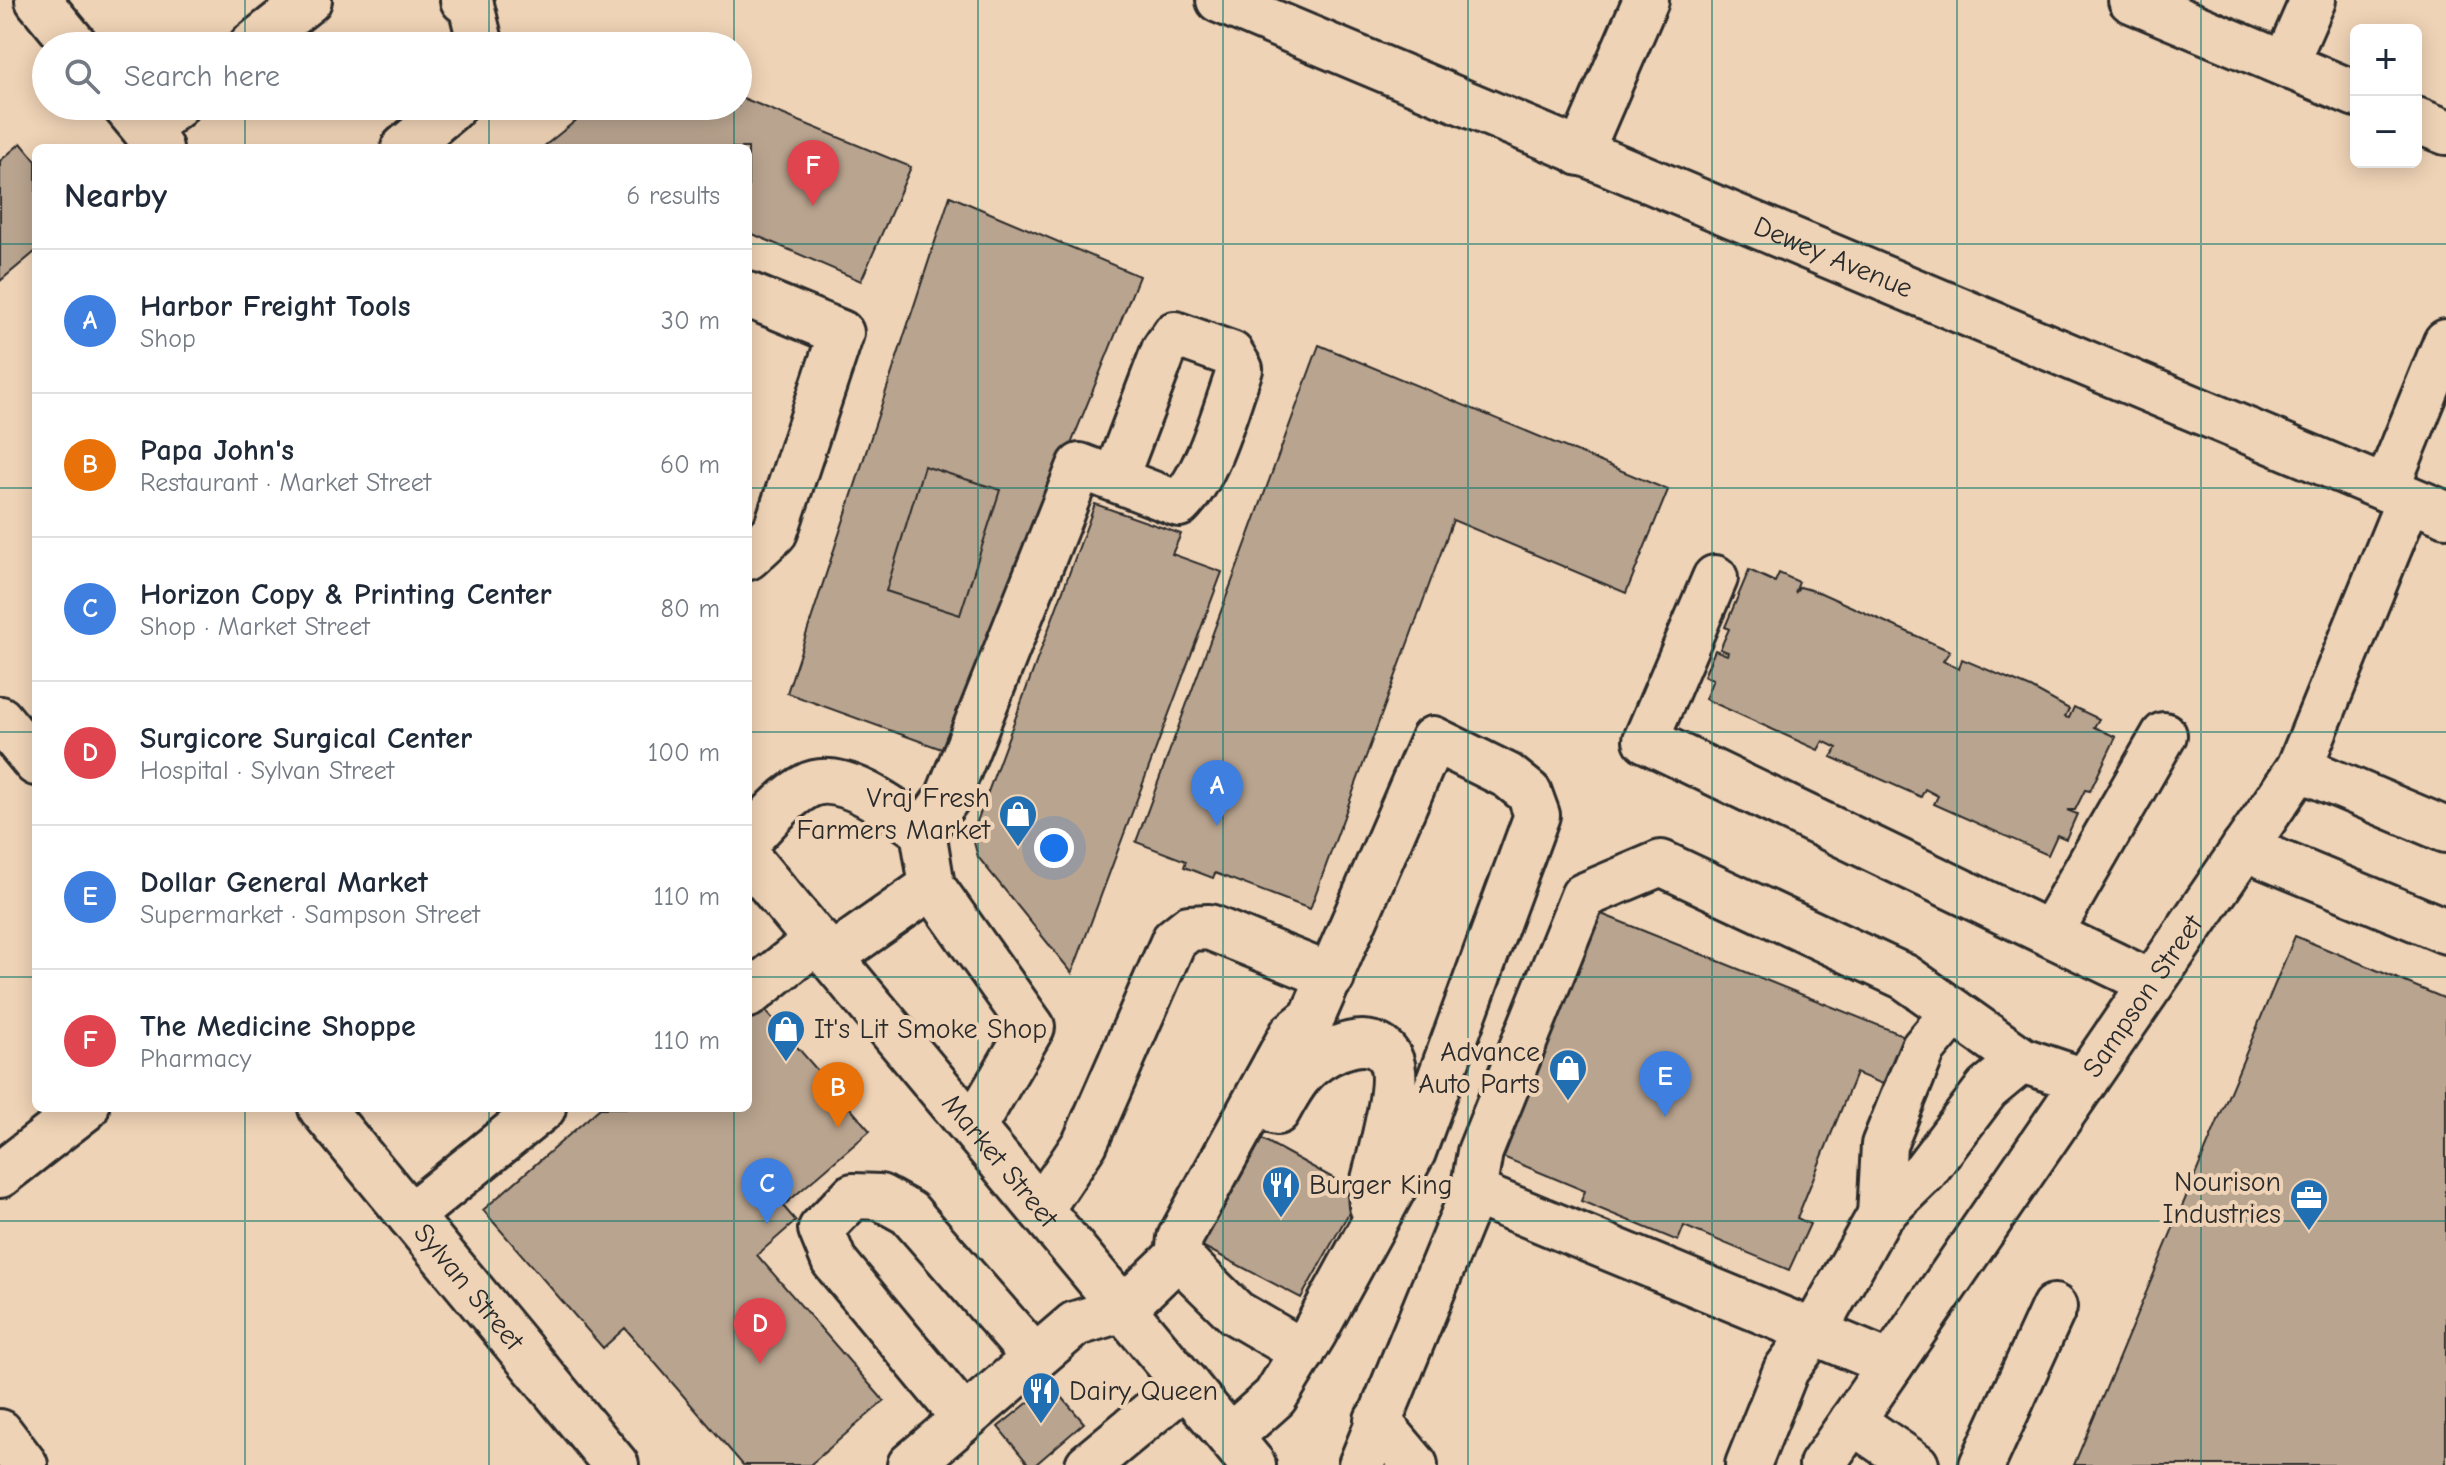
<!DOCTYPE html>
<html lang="en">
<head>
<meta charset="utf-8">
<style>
  :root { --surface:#fff; --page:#f6f6f7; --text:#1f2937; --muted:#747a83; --line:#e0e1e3; --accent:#2563eb }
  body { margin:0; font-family:"Comic Neue",sans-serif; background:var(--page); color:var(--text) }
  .controls { position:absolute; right:24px; top:24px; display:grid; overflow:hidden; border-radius:12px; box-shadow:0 4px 20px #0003 }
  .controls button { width:72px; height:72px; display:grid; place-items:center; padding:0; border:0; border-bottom:2px solid var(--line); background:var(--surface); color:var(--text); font:40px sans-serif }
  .you { position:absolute; left:1054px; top:848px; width:28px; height:28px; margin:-20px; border:6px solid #fff; border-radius:50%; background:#1a73e8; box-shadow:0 0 0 12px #1a73e833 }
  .badge { display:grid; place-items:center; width:52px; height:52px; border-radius:50%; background:var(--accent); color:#fff; font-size:26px; font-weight:700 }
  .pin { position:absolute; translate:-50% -66px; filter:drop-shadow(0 2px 4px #0008) }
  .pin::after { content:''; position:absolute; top:42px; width:28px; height:24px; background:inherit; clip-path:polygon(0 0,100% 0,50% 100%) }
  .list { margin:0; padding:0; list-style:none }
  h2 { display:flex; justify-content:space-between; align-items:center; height:104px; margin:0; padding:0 32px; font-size:34px }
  h2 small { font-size:26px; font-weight:400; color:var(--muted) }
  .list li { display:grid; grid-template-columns:52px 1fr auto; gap:24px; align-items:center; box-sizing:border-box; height:144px; padding:0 32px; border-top:2px solid var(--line) }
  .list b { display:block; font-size:30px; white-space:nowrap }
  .list p { margin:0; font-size:26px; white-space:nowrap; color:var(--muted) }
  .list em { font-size:26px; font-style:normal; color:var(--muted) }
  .icon { flex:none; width:44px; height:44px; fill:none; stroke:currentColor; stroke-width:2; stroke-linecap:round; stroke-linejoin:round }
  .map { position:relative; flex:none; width:2446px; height:1465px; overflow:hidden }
  .search { position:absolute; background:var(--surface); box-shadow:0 4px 20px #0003; left:32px; top:32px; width:720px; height:88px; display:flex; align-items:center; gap:20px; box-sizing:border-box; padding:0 28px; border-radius:44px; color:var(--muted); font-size:30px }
  .panel { position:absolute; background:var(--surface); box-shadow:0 4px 20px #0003; left:32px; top:144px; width:720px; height:968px; border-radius:12px }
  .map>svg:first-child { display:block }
  .building { fill:#b9a48f; stroke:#2b2b2b; stroke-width:2 }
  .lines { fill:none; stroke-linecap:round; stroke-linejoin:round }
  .minor-casing { stroke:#2b2b2b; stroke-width:50 }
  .major-casing { stroke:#2b2b2b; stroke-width:50 }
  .minor { stroke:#efd3b6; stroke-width:44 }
  .major { stroke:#efd3b6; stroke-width:44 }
  .grid { fill:none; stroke:#0f766e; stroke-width:2; stroke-opacity:0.55 }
  .labels { text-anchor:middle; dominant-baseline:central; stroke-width:8; stroke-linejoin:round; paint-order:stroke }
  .street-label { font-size:28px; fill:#2b2b2b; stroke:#efd3b6 }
  .poi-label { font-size:28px; fill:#2b2b2b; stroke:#efd3b6; text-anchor:end }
</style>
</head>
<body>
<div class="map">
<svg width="2446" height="1465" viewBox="0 0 2446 1465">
  <rect width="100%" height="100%" fill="#efd3b6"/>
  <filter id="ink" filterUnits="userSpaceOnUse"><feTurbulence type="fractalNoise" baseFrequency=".0125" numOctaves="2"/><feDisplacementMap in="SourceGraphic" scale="16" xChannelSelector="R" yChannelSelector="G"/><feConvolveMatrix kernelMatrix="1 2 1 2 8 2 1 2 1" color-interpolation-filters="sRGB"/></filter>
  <g filter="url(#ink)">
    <path class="building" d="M738,96L911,167L861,281L748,232V148H542L594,106H738Z
      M21,143L36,161V251L0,281V161Z
      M950,196L1139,276L947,751L787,693Z
      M1319,345L1668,490L1626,593L1453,520L1310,909L1215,873L1213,878L1184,867L1186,861L1136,842Z
      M924,466L1000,490L960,615L886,591Z
      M1095,504L1181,534L1172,554L1222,572L1072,973L978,857L972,835Z
      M1749,570L1775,582L1779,573L1799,582L1795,593L1800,587L1821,593L1950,651L1943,661L1959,669L1962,659L2031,688L2069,709L2065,717L2069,718L2074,707L2099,719L2094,727L2116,737L2090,791L2085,790L2075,810H2067L2077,814L2066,839L2057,835L2048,855L1934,804L1938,796L1925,789L1921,797L1831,757L1837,748L1823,741L1818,750L1705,699L1713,679L1704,676L1715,650L1727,655L1728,652L1720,649L1729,629L1725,627Z
      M1589,909L1910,1038L1890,1087L1856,1073L1797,1218L1810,1224L1789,1270L1684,1226L1678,1241L1581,1201L1585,1191L1491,1152Z
      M2295,936L2446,999V1465H2074Z
      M759,1003L870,1131L783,1206L796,1221L757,1255L884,1401L810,1465H743L625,1328L603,1348L483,1210L600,1108H748V1012Z
      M1262,1139L1360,1193L1301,1298L1202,1246Z
      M1051,1384L1084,1423L1035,1465H1029L998,1427Z"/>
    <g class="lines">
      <defs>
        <g id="minor">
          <path d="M463,0L471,5L481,46"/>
          <path id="s1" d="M1219,0L2446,514"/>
          <path d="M2131,0L2356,94"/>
          <path d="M251,46L309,0"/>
          <path d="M2285,64L2313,0"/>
          <path d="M2416,120L2446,132"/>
          <path d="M145,130L176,106"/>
          <path d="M404,148L454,106"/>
          <path d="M1580,153L1646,0"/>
          <path d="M748,295L841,333L775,532L748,557"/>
          <path d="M2386,489L2446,342"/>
          <path d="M1715,578L1646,740L2152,983"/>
          <path d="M0,719L36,763"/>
          <path d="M2299,768L2446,830"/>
          <path d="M923,831L948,797L1080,466L1179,504C1209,474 1225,410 1240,369L1231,354L1175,334L1164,350L1115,479"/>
          <path d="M748,840C766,821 784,798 807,786C841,768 897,812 923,831L932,886L1032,1027L973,1128"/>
          <path d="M2244,848L2446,931"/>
          <path d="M2050,933L2164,735"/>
          <path d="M831,957L932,886"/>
          <path d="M748,995L817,940"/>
          <path id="s2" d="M321,1108L616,1465"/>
          <path d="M1277,1112C1286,1096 1295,1078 1309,1066C1328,1049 1374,1028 1390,1059C1403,1084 1377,1163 1371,1193L1372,1206"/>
          <path d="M0,1175L86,1108"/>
          <path d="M1473,1192L1891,1364"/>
          <path d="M1041,1209L1085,1143L1174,940L1189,928L1209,927L1332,977"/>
          <path d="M1880,1215L1884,1145L1923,1049L1954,1012"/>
          <path d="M410,1216L543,1108"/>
          <path d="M1178,1256L1236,1313L1303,1352"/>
          <path d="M964,1418L834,1261L821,1229L853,1196L880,1197L909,1213L1035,1358"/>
          <path d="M1377,1420L1415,1465"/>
          <path d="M1852,1421L1916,1465"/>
          <path d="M0,1432L25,1465"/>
          <path d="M910,1465L1075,1324L1123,1309L1178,1256L1180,1238L1292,1034L1312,1018L1433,739L1508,776L1529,793L1537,815L1413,1152L1314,1333L1275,1397L1230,1437"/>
          <path d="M1088,1465L1186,1384"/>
          <path d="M1361,1465L1473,1192L1480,1152L1583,896L1661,863L1905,977L2022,1060L2085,1081"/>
          <path d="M1748,1465L1786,1370L1814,1332L1880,1215L1925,1171L1987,1089L2022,1060"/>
          <path id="s3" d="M1822,1465L2299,768L2409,499"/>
          <path d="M1982,1465L2054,1307"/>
        </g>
        <g id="major">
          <path d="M38,0L76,46"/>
          <path d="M125,106L160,148"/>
          <path id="s4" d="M748,858L1253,1465"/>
        </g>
      </defs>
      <use href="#minor" class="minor-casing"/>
      <use href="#major" class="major-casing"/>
      <use href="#minor" class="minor"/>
      <use href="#major" class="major"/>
    </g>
  </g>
  <path class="grid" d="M245,0V46M489,0V46M734,0V46M978,0V1465M1223,0V1465M1468,0V1465M1712,0V1465M1957,0V1465M2201,0V1465M245,106V148M489,106V148M734,106V148M0,244H36M748,244H2446M0,488H36M748,488H2446M0,732H36M748,732H2446M0,977H36M748,977H2446M245,1108V1465M489,1108V1465M734,1108V1465M0,1221H2446"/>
  <defs>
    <symbol id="shop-pin" viewBox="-11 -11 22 30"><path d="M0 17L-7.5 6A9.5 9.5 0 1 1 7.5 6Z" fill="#1f6fb2" stroke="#efd3b6"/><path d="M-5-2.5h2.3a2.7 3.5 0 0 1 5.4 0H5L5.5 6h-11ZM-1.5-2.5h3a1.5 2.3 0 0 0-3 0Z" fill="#fff"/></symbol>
    <symbol id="restaurant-pin" viewBox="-11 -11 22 30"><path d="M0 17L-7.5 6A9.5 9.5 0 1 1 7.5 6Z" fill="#1f6fb2" stroke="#efd3b6"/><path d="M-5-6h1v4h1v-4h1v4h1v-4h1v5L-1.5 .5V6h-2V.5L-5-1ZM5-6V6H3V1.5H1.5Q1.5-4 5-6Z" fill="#fff"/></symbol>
    <symbol id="office-pin" viewBox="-11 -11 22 30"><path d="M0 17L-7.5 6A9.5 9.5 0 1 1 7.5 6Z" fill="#1f6fb2" stroke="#efd3b6"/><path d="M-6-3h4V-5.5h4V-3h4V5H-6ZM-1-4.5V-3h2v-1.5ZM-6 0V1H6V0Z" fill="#fff"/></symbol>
  </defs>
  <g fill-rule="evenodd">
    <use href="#shop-pin" x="996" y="792" width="44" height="60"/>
    <use href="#shop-pin" x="764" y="1007" width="44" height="60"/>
    <use href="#shop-pin" x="1546" y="1046" width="44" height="60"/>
    <use href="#restaurant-pin" x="1259" y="1163" width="44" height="60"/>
    <use href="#office-pin" x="2287" y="1176" width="44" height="60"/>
    <use href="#restaurant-pin" x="1019" y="1369" width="44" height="60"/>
  </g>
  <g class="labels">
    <g class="street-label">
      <text stroke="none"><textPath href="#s1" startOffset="666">Dewey Avenue</textPath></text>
      <text stroke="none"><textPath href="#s3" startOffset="568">Sampson Street</textPath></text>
      <text stroke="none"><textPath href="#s4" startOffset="394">Market Street</textPath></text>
      <text stroke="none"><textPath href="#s2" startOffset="232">Sylvan Street</textPath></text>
    </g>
    <g class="poi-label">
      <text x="990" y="798">Vraj Fresh<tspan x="990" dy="32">Farmers Market</tspan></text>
      <text x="814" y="1029" text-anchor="start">It's Lit Smoke Shop</text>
      <text x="1540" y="1052">Advance<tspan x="1540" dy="32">Auto Parts</tspan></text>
      <text x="2281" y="1182">Nourison<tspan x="2281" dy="32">Industries</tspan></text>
      <text x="1309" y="1185" text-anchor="start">Burger King</text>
      <text x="1069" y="1391" text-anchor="start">Dairy Queen</text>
    </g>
  </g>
</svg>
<div class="controls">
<button>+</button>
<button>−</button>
</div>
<div class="you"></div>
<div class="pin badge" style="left:1217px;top:826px;background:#3f7fe0">A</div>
<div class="pin badge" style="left:838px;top:1128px;background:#e8710a">B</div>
<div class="pin badge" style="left:767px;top:1224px;background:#3f7fe0">C</div>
<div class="pin badge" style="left:760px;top:1364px;background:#e0444e">D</div>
<div class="pin badge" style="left:1665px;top:1117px;background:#3f7fe0">E</div>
<div class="pin badge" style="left:813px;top:206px;background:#e0444e">F</div>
<div class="search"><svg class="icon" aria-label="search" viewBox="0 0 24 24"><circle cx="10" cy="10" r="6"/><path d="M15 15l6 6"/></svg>Search here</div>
<section class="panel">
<h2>Nearby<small>6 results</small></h2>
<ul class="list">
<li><span class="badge" style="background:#3f7fe0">A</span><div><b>Harbor Freight Tools</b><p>Shop</p></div><em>30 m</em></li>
<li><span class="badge" style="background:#e8710a">B</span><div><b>Papa John's</b><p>Restaurant · Market Street</p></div><em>60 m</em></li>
<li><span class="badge" style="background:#3f7fe0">C</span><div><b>Horizon Copy &amp; Printing Center</b><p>Shop · Market Street</p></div><em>80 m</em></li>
<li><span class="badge" style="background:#e0444e">D</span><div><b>Surgicore Surgical Center</b><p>Hospital · Sylvan Street</p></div><em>100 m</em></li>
<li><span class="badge" style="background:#3f7fe0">E</span><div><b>Dollar General Market</b><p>Supermarket · Sampson Street</p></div><em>110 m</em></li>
<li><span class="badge" style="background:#e0444e">F</span><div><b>The Medicine Shoppe</b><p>Pharmacy</p></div><em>110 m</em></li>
</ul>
</section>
</div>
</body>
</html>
